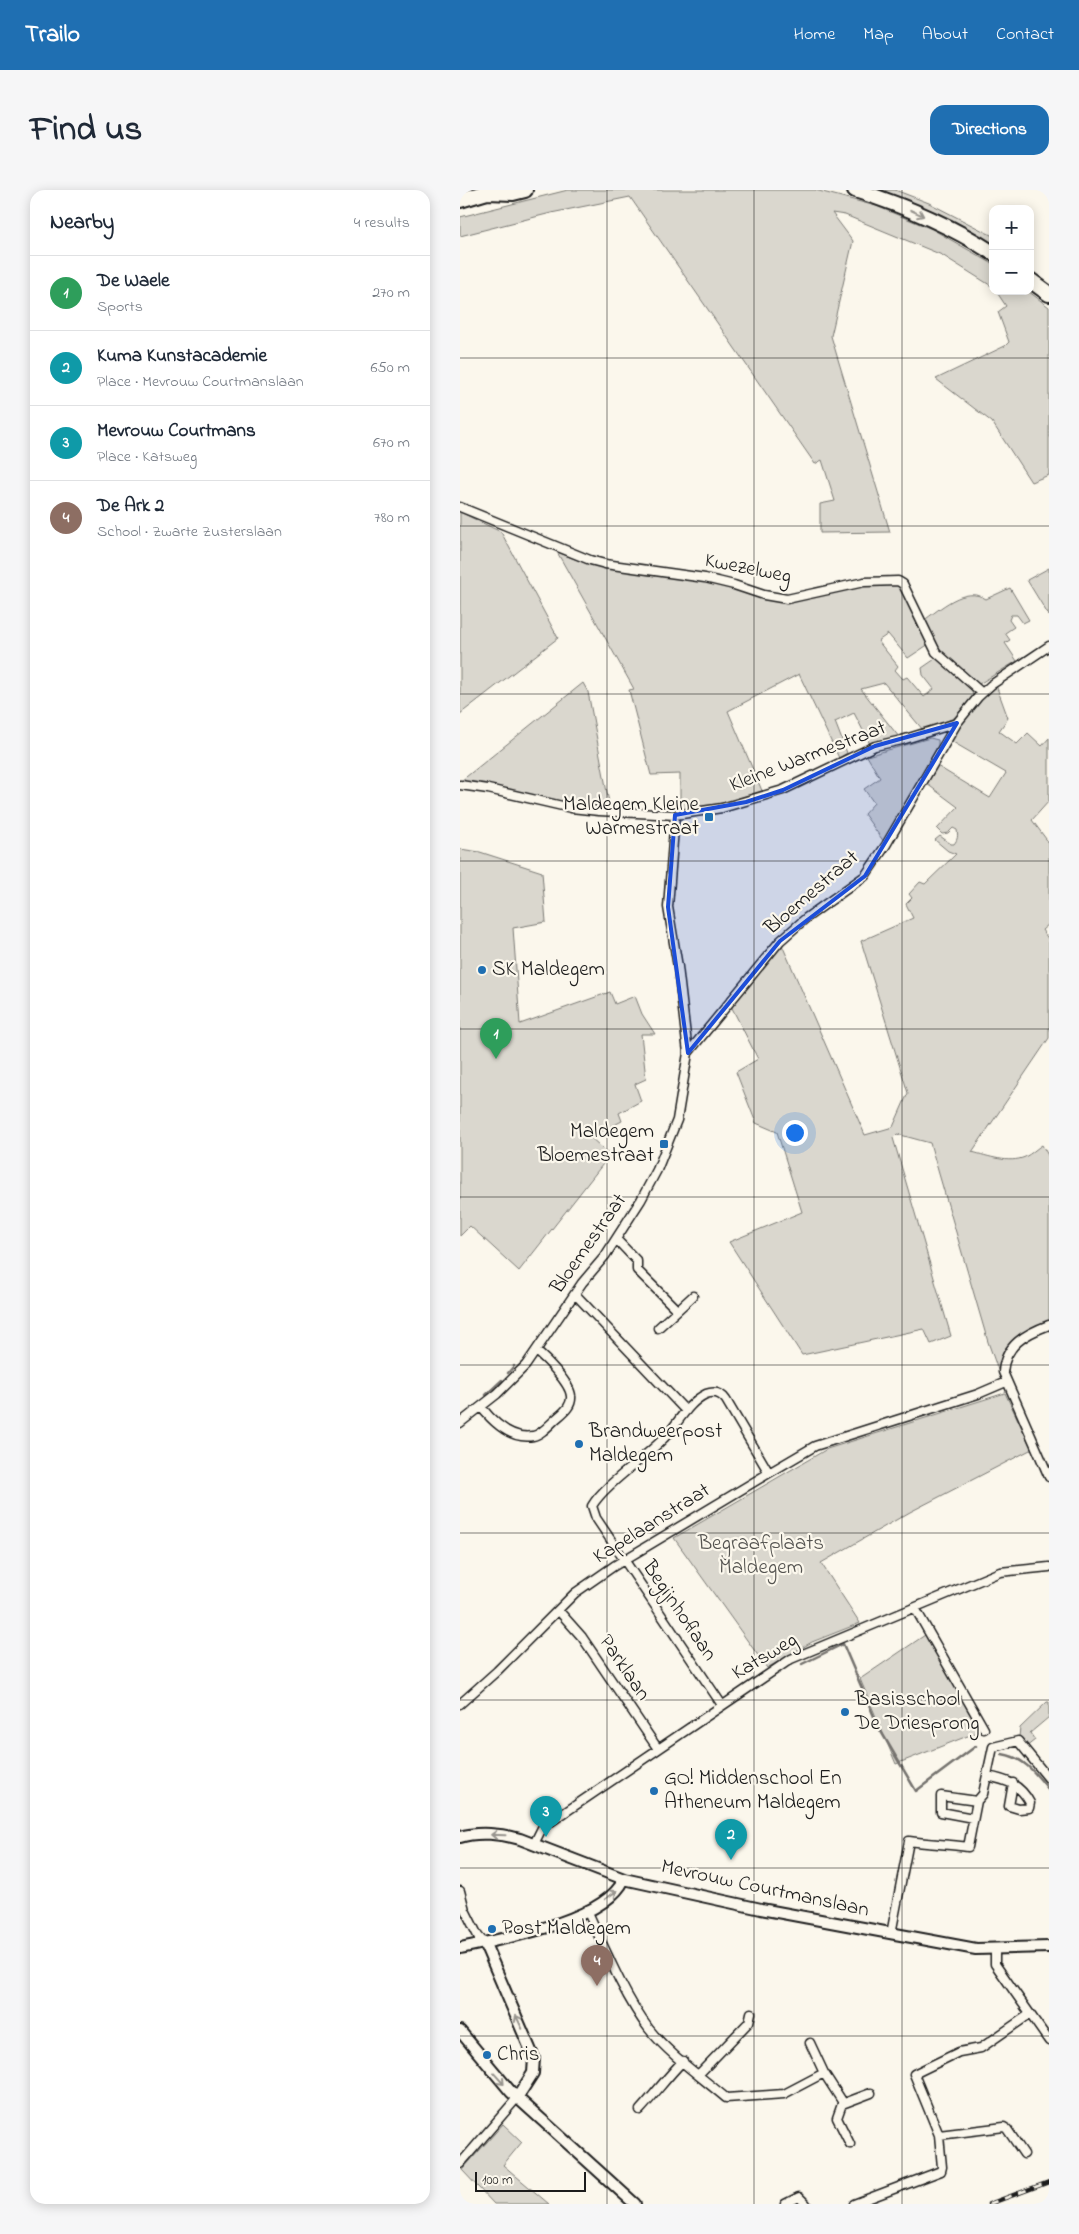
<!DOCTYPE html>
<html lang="en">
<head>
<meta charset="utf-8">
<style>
  :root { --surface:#fff; --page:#f6f6f7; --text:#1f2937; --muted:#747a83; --line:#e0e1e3; --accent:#1f6fb2 }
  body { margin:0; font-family:"Indie Flower",sans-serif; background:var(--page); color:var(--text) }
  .controls { position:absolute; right:15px; top:15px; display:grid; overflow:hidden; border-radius:10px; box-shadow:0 2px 12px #0003 }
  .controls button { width:45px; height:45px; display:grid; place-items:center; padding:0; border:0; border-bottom:1px solid var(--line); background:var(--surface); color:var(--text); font:25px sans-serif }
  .scale { position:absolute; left:15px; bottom:12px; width:111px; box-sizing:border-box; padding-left:5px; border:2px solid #1c1c1c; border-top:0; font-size:14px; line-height:18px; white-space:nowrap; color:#1c1c1c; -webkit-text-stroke:4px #fbf7ec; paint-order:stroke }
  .you { position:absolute; left:334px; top:942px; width:18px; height:18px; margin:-12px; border:4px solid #fff; border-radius:50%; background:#1a73e8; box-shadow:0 0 0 8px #1a73e833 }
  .badge { display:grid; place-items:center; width:32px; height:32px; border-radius:50%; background:var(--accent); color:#fff; font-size:16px; font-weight:700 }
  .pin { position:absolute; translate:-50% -41px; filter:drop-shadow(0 1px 2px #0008) }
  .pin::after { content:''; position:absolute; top:26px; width:18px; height:15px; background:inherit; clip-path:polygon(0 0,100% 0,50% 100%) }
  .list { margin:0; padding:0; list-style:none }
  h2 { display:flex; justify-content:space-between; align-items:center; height:65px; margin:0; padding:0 20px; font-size:21px }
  h2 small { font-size:16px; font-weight:400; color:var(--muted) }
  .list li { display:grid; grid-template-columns:32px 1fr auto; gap:15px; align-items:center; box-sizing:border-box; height:75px; padding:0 20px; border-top:1px solid var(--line) }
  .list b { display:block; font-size:19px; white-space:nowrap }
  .list p { margin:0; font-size:16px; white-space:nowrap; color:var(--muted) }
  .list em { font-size:16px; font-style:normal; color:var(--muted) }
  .map { position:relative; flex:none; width:589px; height:2014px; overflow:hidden; border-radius:15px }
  header { display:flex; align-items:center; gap:30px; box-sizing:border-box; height:70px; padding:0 25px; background:var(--accent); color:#fff }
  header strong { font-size:24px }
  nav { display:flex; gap:28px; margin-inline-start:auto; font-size:18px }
  .intro { display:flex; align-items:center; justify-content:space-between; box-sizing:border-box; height:120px; padding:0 30px }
  h1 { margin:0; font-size:35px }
  .button { padding:12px 22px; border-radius:15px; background:var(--accent); color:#fff; font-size:18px; font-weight:700 }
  main { display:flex; gap:30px; padding:0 30px }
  aside { flex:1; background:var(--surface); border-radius:15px; box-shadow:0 2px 12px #0003 }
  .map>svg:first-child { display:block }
  .green { fill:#dad7ce; stroke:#7b7a75 }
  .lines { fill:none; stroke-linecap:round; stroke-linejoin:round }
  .stream { stroke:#74726e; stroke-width:2.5 }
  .minor-casing { stroke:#1c1c1c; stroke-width:11 }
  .tertiary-casing { stroke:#1c1c1c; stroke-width:14 }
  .trunk-casing { stroke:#1c1c1c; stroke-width:18 }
  .minor { stroke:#fbf7ec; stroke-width:8 }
  .tertiary { stroke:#fbf7ec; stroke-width:10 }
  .trunk { stroke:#fbf7ec; stroke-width:14 }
  .rail-casing { stroke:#1c1c1c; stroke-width:4.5 }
  .rail { stroke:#fbf7ec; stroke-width:2.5; stroke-dasharray:8; stroke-linecap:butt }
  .oneway { stroke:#97948e }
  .marked { fill:#1d4ed8; fill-opacity:0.2; stroke:#1d4ed8; stroke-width:4; stroke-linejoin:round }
  .grid { fill:none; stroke:#1c1c1c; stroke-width:1; stroke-opacity:0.55 }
  .poi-dot { fill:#1f6fb2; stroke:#fbf7ec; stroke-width:2 }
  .labels { text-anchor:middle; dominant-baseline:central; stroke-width:4.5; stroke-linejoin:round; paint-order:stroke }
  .street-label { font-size:21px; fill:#1c1c1c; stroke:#fbf7ec }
  .poi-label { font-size:21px; fill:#1c1c1c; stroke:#fbf7ec; text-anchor:start }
  .park-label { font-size:21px; fill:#555451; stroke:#fbf7ec }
</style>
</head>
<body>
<header>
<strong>Trailo</strong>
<nav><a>Home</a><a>Map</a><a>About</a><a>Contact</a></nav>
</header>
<div class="intro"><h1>Find us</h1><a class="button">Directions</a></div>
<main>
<aside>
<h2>Nearby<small>4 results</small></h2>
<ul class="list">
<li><span class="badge" style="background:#2e9e5b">1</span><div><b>De Waele</b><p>Sports</p></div><em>270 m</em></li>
<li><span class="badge" style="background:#0f9aa8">2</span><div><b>Kuma Kunstacademie</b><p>Place · Mevrouw Courtmanslaan</p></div><em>650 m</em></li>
<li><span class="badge" style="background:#0f9aa8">3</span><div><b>Mevrouw Courtmans</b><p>Place · Katsweg</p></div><em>670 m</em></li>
<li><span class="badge" style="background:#8d6e63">4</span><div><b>De Ark 2</b><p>School · Zwarte Zusterslaan</p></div><em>780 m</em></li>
</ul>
</aside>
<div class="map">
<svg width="589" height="2014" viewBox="0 0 589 2014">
  <rect width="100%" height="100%" fill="#fbf7ec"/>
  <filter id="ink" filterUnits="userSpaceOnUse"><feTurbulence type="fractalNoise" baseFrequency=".02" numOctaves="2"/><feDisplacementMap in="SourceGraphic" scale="10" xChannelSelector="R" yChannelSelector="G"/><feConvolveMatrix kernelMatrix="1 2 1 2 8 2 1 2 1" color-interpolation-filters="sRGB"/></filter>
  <g filter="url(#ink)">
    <path class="green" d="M108,0H355L416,16L472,39L533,74V97L482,65L385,25L372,23L393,51L371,146L430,342L360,343V314L375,311L362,270L355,274L170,7L91,23L0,46V27Z
      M413,0H435L469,13L533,46V55L488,30Z
      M536,101H568L589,117V285L571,292L532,232L476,189L545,156L549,152L538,122L546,116Z
      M0,322L41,342L98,448L0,524Z
      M97,362L128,374L147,378L247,392L272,397L321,412H334C360,406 420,384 442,398L469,454L448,468L428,444L418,451L438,476L435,480L443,489L447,487L464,507L474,499L463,485L462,478L478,467L511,498L513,506L494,528L463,540L424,493L401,499L439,547L410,554L394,523L375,532L387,563L379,568L339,484L268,521L303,603L264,614L220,619V584L191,585L169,500L174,499Z
      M589,378V426L567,390Z
      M550,398L569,430L563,433L557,425H551L549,430L554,437L545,443L550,450L545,453L557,471L519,494L484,465L463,431C480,419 505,395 526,409Z
      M123,493L128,502L150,618L107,613L1,591Z
      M536,495L548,528L539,541L557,554L568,543L582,556L589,548V611L572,630L589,653V734L582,740L589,750V848L512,962C528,966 549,974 565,967C571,964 577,958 582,955L589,967V1132C559,1143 550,1149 538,1180L528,1152L470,953L437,944L433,948L491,1146L471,1154L464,1139L342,1165L269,1052L342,1022L317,942L296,933L276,882L298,869L271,816L322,755L405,945L433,937L448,903L401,751L453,728L446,714L452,708L449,704L460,692L465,694L496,664L488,661L475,650L480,646L491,654H494C498,649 498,646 497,640L493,638L488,643L482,644L477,639L498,617L467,594L477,576L530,608L546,583L491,551L513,518Z
      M470,548L478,550V555L424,652L404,624L414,613L404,599L420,588L407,566Z
      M0,659L20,662L82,682L86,732L53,738L60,834L150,802L155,814L175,806L182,824L195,844H181L186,889L175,894L181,911L159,923L162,931L130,947L150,965L59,1081L10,1036L0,1046Z
      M545,1203L572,1259L450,1322L361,1373L400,1433L352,1452L307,1478L214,1348L367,1259Z
      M468,1443L523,1540L436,1574L400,1489Z
      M587,1512H589V1527L570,1543L575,1550L566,1557L559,1547L560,1538Z
      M43,1934L62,1952L43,1975L89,2014H34L2,1980Z"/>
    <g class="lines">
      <path class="stream" d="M48,1183L54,1176
        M26,1205L42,1190
        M342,1474L383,1454L419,1538L456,1601L516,1556
        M542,1564C564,1567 576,1584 589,1600"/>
      <defs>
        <path id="minor" d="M0,317L130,370L145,374L245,388L274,395L304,405L327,409L404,392L438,391L443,394L476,462L522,503
          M0,595L28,599L111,618L139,621L215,625L262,618L323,600L415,556L442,550L497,533L518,507L531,495L589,456
          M228,863L320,751L346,728L405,686L426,655L497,533
          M156,1049L177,1071V1080L217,1120
          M115,1104L226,1221
          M589,1135C565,1144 545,1155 543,1182L589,1287
          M198,1138L233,1106
          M21,1217C33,1232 51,1250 73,1246C81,1245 91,1233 97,1228C104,1222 112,1216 111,1206C110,1193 86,1169 76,1161
          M0,1233L37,1204L66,1175L122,1093L145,1066L181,1010L197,980L217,930L228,863L218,777L208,717L215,625
          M455,1418L524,1539
          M98,1420L122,1447L198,1559
          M0,1514L37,1481L115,1403L154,1376L309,1283L355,1256L518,1204L546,1192
          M262,1515L136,1328L132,1316C144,1295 185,1268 204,1248C218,1234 227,1213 246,1204C254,1201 261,1203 266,1210L309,1283
          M527,1586C547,1590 560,1594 570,1613L569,1618L559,1619L549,1616L553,1593
          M513,1628L481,1622V1606L517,1611
          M74,1654L82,1638L331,1469L540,1382L589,1377
          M0,1701L5,1720L18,1746L25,1754
          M127,1720C144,1757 165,1808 189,1839C210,1865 240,1886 266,1908L324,1904L364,1883L382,1911V1914L377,1928L390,1954
          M431,1744L449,1651C469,1654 488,1654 508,1657L517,1611L523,1604L533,1557L558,1551L589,1589
          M535,1760V1774L589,1851
          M350,1853L364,1883
          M238,1885L289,1832L291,1823
          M382,1914L411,1903
          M180,1920C195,1904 207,1887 223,1871
          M479,1945L544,1937L547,1939L564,1964
          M0,1974L57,1908
          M325,2014L339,2007L346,2014
          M394,2014L481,1981L482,1977L479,1945L454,1884L499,1862L521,1858L570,1824"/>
        <path id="tertiary" d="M0,1647C18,1641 42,1644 60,1649L164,1689L301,1719L516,1759L589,1757
          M25,1754L74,1868L73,1883L57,1908
          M0,1758C42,1749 146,1731 164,1689
          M0,1841L51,1902L175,2014"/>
        <path id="trunk" d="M395,0C443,15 490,35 533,63
          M28,2L53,3L65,0
          M0,10L34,0
          M570,90L589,104"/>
      </defs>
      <use href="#minor" class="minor-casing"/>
      <use href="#tertiary" class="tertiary-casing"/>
      <use href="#trunk" class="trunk-casing"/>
      <use href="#minor" class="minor"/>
      <use href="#tertiary" class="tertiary"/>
      <use href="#trunk" class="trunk"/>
      <defs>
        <path id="rail" d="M529,2014L589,1992"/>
      </defs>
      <use href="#rail" class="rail-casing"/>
      <use href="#rail" class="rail"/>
    </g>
    <defs><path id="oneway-shaft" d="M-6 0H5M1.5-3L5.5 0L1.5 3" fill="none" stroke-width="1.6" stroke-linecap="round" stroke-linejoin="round" transform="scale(1.25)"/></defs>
    <g class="oneway">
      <use href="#oneway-shaft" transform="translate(457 23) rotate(25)"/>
      <use href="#oneway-shaft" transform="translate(38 1645) rotate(-178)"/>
      <use href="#oneway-shaft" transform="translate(151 1705) rotate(-35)"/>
      <use href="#oneway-shaft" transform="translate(59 1832) rotate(-116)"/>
      <use href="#oneway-shaft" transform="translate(39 1889) rotate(48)"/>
    </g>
  </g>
  <path class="marked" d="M497,533L405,686L320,751L228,863L208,717L215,625L286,612L323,600L415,556Z"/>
  <path class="grid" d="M147,0V2014M294,0V2014M442,0V2014M0,168H589M0,336H589M0,504H589M0,671H589M0,839H589M0,1007H589M0,1175H589M0,1343H589M0,1510H589M0,1678H589M0,1846H589"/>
  <g class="poi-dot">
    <rect x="244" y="622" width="10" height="10" rx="2.5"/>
    <circle cx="22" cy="780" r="5"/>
    <rect x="199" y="949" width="10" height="10" rx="2.5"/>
    <circle cx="119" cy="1254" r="5"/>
    <circle cx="385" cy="1522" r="5"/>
    <circle cx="194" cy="1601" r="5"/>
    <circle cx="32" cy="1739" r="5"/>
    <circle cx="27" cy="1865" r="5"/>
  </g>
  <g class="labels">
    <g class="street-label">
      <text transform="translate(288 379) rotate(11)">Kwezelweg</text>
      <text transform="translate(348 567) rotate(-21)">Kleine Warmestraat</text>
      <text transform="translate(352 703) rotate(-41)">Bloemestraat</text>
      <text transform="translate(129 1054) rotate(-55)">Bloemestraat</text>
      <text transform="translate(192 1334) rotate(-32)">Kapelaanstraat</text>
      <text transform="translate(219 1421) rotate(56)">Begijnhoflaan</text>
      <text transform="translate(305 1467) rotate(-31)">Katsweg</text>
      <text transform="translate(164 1478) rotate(56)">Parklaan</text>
      <text transform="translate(305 1699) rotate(12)">Mevrouw Courtmanslaan</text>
    </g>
    <g class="poi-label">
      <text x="239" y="615" text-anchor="end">Maldegem Kleine<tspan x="239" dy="24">Warmestraat</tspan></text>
      <text x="32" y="780">SK Maldegem</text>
      <text x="194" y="942" text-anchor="end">Maldegem<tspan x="194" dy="24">Bloemestraat</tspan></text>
      <text x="129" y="1242">Brandweerpost<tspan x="129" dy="24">Maldegem</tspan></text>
      <text x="395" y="1510">Basisschool<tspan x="395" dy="24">De Driesprong</tspan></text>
      <text x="204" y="1589">GO! Middenschool En<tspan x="204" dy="24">Atheneum Maldegem</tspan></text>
      <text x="42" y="1739">Post Maldegem</text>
      <text x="37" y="1865">Chris</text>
    </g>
    <g class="park-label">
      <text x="301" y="1354">Begraafplaats<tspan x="301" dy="24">Maldegem</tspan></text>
    </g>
  </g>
</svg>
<div class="controls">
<button>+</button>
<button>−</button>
</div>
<div class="scale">100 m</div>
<div class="you"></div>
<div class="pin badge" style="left:36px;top:869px;background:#2e9e5b">1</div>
<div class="pin badge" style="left:271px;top:1670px;background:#0f9aa8">2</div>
<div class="pin badge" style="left:86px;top:1647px;background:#0f9aa8">3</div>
<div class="pin badge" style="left:137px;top:1796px;background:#8d6e63">4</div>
</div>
</main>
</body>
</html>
